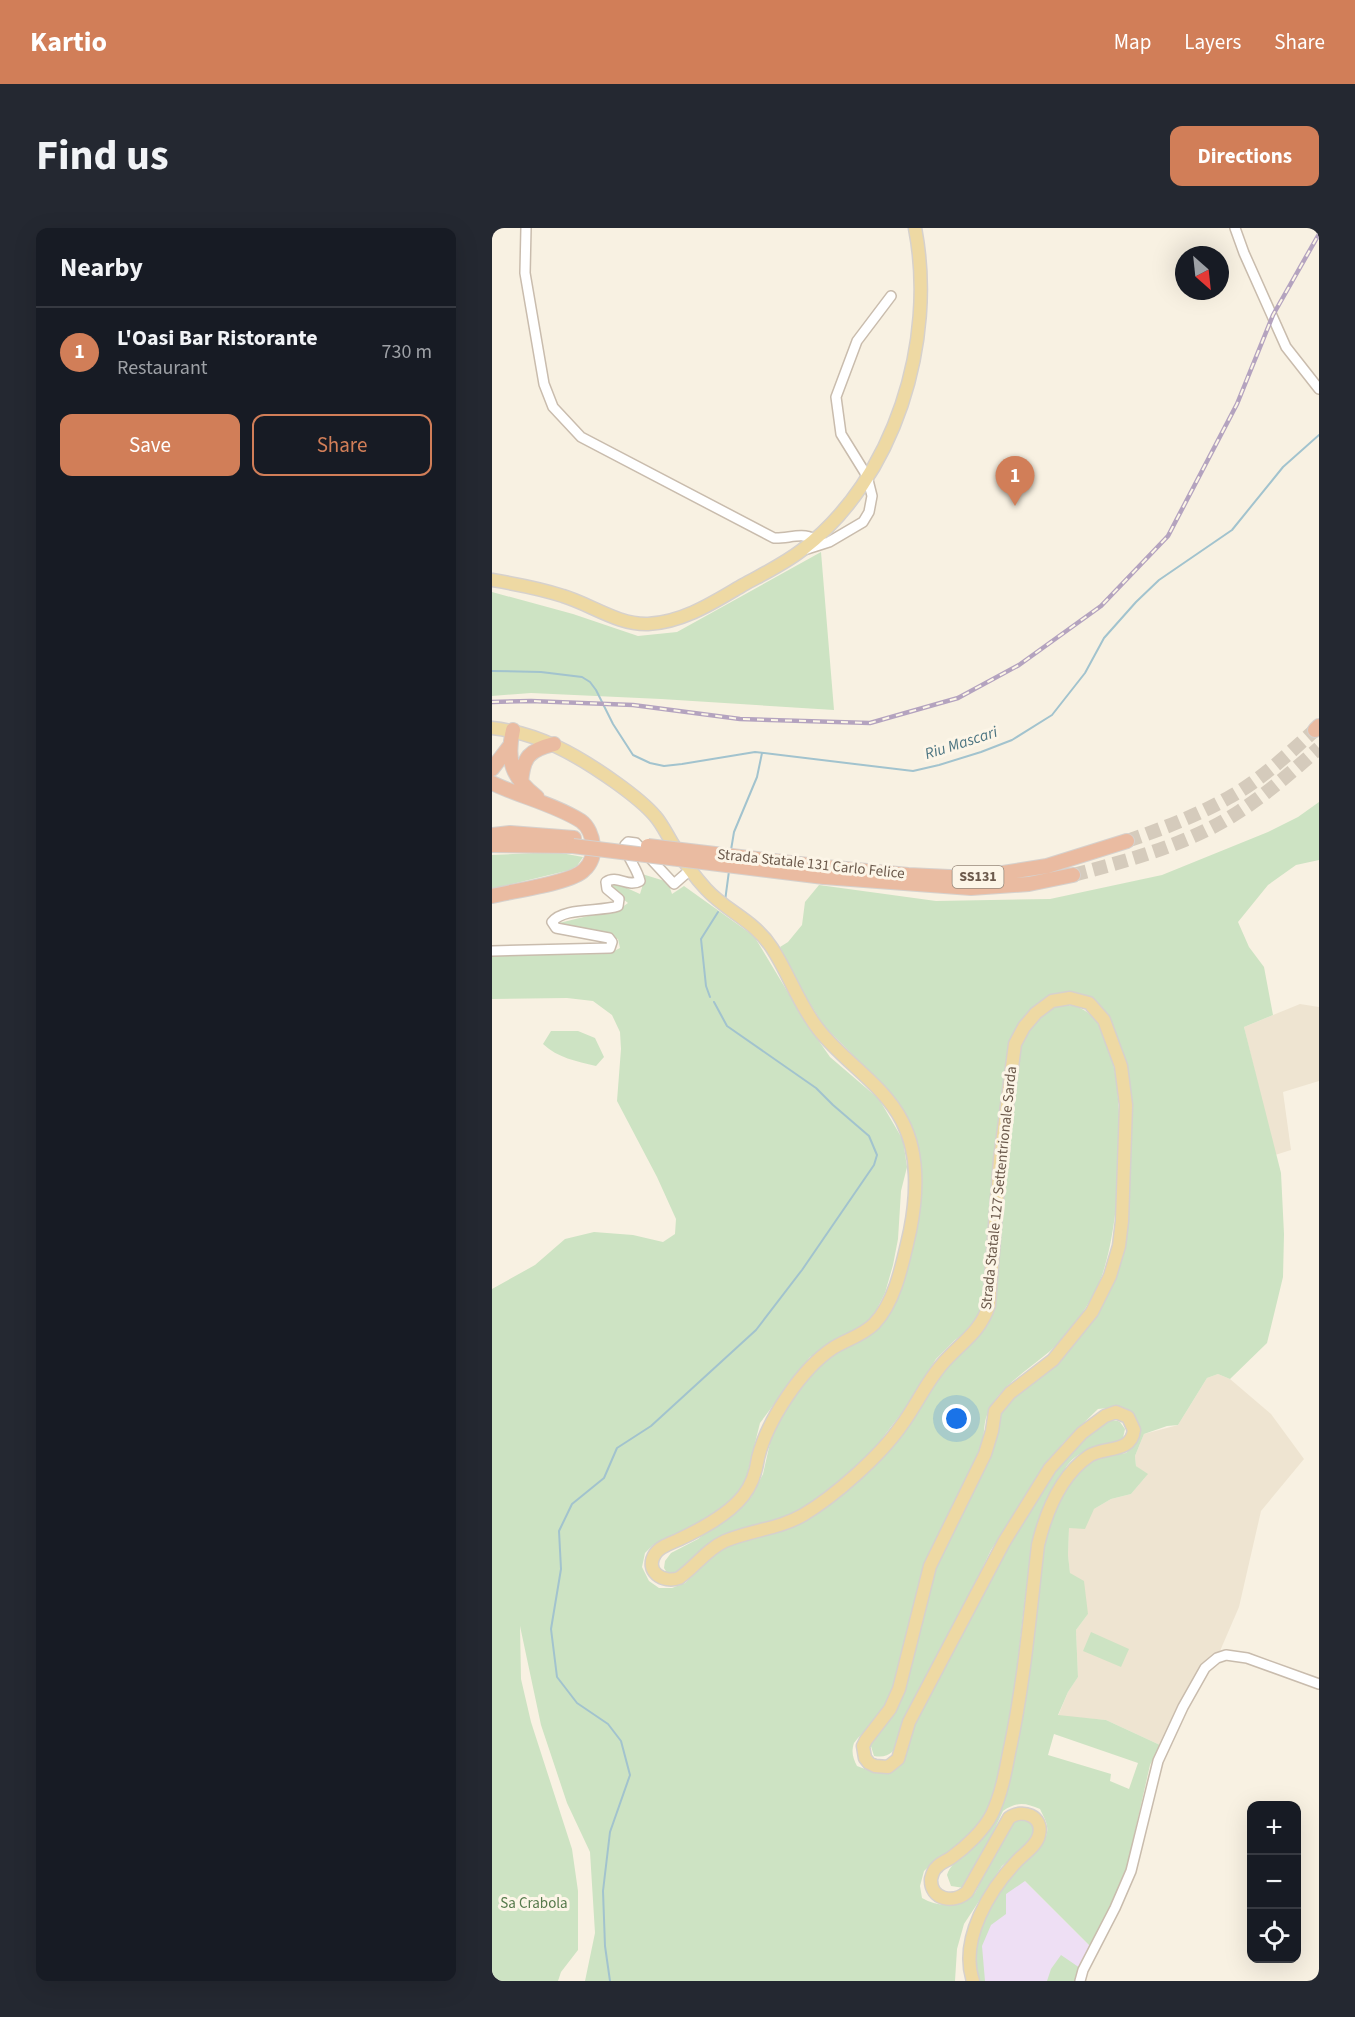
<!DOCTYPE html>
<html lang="en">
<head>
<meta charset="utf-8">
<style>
  :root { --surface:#171b24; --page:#242831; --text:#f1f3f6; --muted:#9ea1a6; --line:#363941; --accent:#d17e58 }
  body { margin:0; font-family:"Source Sans 3",sans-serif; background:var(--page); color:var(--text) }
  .controls { position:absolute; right:18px; bottom:18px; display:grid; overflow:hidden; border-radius:12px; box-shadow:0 6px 24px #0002 }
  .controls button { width:54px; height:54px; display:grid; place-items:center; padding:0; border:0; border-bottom:2px solid var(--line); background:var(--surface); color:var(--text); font:30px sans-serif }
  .compass { position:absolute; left:683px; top:18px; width:54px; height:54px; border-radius:50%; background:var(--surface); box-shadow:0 6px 24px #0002; rotate:153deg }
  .you { position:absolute; left:465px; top:1191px; width:21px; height:21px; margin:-15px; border:4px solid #fff; border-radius:50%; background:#1a73e8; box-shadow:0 0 0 9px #1a73e833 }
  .badge { display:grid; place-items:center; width:39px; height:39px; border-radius:50%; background:var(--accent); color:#fff; font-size:20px; font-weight:700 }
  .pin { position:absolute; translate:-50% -50px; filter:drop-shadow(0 2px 3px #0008) }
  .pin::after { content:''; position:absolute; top:32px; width:21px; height:18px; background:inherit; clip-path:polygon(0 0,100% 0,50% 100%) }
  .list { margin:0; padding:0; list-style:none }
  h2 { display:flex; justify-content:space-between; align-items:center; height:78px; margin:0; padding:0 24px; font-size:26px }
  h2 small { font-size:20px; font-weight:400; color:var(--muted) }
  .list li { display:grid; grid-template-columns:39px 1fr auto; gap:18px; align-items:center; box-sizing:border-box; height:90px; padding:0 24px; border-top:2px solid var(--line) }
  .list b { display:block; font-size:22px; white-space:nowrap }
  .list p { margin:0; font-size:20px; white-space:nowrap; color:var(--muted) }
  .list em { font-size:20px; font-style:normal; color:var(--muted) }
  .actions { display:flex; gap:12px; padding:18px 24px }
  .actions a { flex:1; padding:14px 0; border:2px solid var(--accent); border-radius:12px; text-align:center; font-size:21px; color:var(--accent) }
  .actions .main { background:var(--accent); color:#fff }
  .icon { flex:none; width:33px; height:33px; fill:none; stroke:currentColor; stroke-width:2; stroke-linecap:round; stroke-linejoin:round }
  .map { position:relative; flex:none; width:827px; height:1753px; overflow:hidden; border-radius:12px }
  header { display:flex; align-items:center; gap:36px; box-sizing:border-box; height:84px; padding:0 30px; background:var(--accent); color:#fff }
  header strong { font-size:28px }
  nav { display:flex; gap:33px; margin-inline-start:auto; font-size:21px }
  .intro { display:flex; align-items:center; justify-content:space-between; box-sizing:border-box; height:144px; padding:0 36px }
  h1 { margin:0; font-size:42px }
  .button { padding:15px 27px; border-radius:12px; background:var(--accent); color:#fff; font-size:21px; font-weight:700 }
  main { display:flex; gap:36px; padding:0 36px }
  aside { flex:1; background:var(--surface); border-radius:12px; box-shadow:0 6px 24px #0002 }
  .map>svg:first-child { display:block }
  .residential { fill:#eee4d1 }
  .education { fill:#eedff4 }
  .green { fill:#cde3c3; fill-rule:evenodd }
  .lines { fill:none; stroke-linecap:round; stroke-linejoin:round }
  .stream { stroke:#a2c3ce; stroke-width:2 }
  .highway-tunnel { stroke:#d5cbbc; stroke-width:14; stroke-dasharray:14 7; stroke-linecap:butt }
  .minor-casing { stroke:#c9bcad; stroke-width:12 }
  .major-casing { stroke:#d6d1cd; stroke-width:15 }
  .highway-casing { stroke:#d6d1cd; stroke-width:16 }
  .minor { stroke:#fff; stroke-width:9 }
  .major { stroke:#eed9a3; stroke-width:12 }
  .highway { stroke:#eabba1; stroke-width:14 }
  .rail-casing { stroke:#b4a3bf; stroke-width:4.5 }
  .rail { stroke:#fcf5e7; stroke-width:2; stroke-dasharray:7; stroke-linecap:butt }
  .highway-bridge-casing { stroke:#d6d1cd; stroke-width:16; stroke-linecap:butt }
  .highway-bridge { stroke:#eabba1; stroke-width:14 }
  .labels { text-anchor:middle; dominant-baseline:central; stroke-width:6; stroke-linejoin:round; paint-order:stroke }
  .shield { fill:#fcf5e7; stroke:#97887a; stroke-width:1.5 }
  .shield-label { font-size:14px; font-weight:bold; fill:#6c5a4c }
  .street-label { font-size:15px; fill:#6c5a4c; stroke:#fcf5e7 }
  .park-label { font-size:15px; fill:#567a4c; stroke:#fcf5e7 }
  .water-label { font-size:16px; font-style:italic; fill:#4d7582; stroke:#fcf5e7 }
</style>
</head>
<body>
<header>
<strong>Kartio</strong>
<nav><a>Map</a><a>Layers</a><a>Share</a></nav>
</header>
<div class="intro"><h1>Find us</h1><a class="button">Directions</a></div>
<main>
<aside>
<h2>Nearby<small></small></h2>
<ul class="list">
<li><span class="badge">1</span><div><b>L'Oasi Bar Ristorante</b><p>Restaurant</p></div><em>730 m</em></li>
</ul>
<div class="actions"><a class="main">Save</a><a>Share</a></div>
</aside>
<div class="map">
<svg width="827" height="1753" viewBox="0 0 827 1753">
  <rect width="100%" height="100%" fill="#f8f1e2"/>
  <path class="residential" d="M808,776L827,779V853L791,864L799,922L783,927L752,799Z
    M726,1146L738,1151L779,1186L812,1231L769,1283L747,1379L728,1423L710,1437L668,1517L614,1492L566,1488L576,1464L586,1449L584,1402L596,1386L578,1345L576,1327L577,1300L602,1281L619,1271L639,1266L655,1247L644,1238L643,1228L652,1206L686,1197L715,1150Z"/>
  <path class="education" d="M523,1643L599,1719L585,1753H487L486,1706L510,1661Z"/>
  <path class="green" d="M329,324L342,482L169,471L39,465L0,468V364L81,386L146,408L185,404Z
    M827,574V632L804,637L776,657L746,694L757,719L772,739L781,787L752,799L789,945L792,1006L791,1049L775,1115L738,1151L726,1146L715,1150L686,1197L675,1198L652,1206L643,1228L644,1238L656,1246L639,1266L619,1271L602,1281L593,1301L577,1300L576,1327L578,1345L592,1353L596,1386L584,1402L586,1449L576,1464L566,1487L614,1492L668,1517L658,1537L634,1643L599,1719L533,1653L514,1666V1686L499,1697L490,1718L493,1753H487C468,1725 505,1666 523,1643C533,1632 549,1621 554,1608C558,1598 552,1590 548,1581C534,1575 525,1573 511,1583L480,1650L472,1660L459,1658L455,1647C460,1631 481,1622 492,1609C500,1600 504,1588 509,1579L555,1295L582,1248L595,1236L607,1230L634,1225L640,1218L644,1204L626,1179L606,1181L571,1215L559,1231L499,1322L466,1390L416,1483C407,1502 410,1533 382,1528L378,1515L399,1487L441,1338L507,1185L512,1176L607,1083L636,963L639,913L637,857L627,815L620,794L608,779L581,765H571L552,773L534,787L523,806L491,1081L480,1100L463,1112L444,1131L412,1182L382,1221L331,1268L296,1289L220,1314L184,1345H175L172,1340L173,1333L179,1325L206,1311L259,1269L271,1246L280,1206L292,1181L315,1152L334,1131L384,1102L412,1042L426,993L429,935L421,905L409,881L381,847L332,798L309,761L288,719L296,714L310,697L313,674L327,657L444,673L558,671L670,647L776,604L806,589ZM562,1506L646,1535L637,1561L618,1553L619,1546L556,1527Z
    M58,623L91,629L85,638L78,642L0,661V627L42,625Z
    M150,646L176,654L180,666L192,658L262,708L315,796L338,829L387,871L411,912L415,939L409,963L406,1011L401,1037L393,1065L384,1083L372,1098L318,1129L300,1152L268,1195L256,1243L250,1261L243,1270L204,1297L161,1317L153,1325L150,1339L157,1353L167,1360H180L193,1355L227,1323L351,1264L451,1142L495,1098L502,1084L511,950L528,817C543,777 587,758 611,804C637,855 630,996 609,1050C601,1071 588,1089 574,1107C551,1135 506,1155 495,1187C491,1197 493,1208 489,1218C473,1256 451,1291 437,1329C421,1372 416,1418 401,1460C399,1467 397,1476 393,1482C384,1493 371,1503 362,1515C359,1524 361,1530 365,1538C371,1540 378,1543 384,1544C411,1548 419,1516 421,1495C455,1430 488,1364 526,1301C541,1275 556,1247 576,1224C586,1212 612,1186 628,1194L633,1201L631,1210L628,1213C610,1217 591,1220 578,1234C573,1239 570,1247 566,1253C540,1296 538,1331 532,1379C524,1443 519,1529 492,1588C481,1611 451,1626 432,1643L428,1658L430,1670C449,1681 466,1678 483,1665L515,1601L524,1591L537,1592L542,1598L540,1614L510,1638L472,1696L465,1721L463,1753H93L103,1705L98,1624L75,1575L49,1497L28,1398L29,1451L39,1494L80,1621L86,1663V1722L69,1744L66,1753H0V1061L43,1037L73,1011L102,1004L141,1007L171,1014L183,1006L184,991L165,949L125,873L129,821L128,804L120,787L101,773L75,770L0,771V727L116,726L128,720L126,711L63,696L129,680L136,675L116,659L119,655L126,656L148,666L152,653Z
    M59,803H86L103,810L112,829L104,838C84,833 66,830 51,816Z
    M599,1404L637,1421L629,1439L591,1423Z
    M569,1727L588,1740L585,1753H555L559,1741Z"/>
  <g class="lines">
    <path class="stream" d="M0,443L49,444L90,449L98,454L104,462L121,496L141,527L158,535L172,538L190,536L263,524L421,543L447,537L489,524L520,512L560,487L593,445L612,410L644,374L667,352L740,302L791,239L827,207
      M239,622L242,604L265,549L270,525
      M233,673L237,643
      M218,769L214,758L209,711L226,684
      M118,1753L113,1718L111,1663L118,1604L138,1547L129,1513L116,1496L85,1475L65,1449L59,1401L69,1341L67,1303L80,1276L112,1250L125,1220L159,1198L264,1102L310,1042L382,937L385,927L377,908L341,877L324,860L235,798L222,774"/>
    <path class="highway-tunnel" d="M635,613C670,601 704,588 736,570C768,553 796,526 823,502
      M581,647C638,632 698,616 748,583C776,565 802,542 827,520"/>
    <defs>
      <path id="minor" d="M34,0L33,45L52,156L61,179L89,209L282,310C295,311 310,304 322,311
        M743,0L752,25L794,119L827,161
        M312,322L337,314L371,294L377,284L380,268L375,248L349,206L344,169L365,113L399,68
        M0,723L118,720L120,714L117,710L64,700L60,694C71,679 109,684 126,678L127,671L115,661L114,654C125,646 136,660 148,653C145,640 135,630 133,617L136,614L144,615L182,656L198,642
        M588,1753L591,1742L623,1680L639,1643L666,1533L691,1479L713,1440L725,1430L734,1427L755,1430L827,1456"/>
      <path id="major" d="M0,352C24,356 47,360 71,368C98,376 126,397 156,396C192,394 222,374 251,357C271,346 292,336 310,322C403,251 445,113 423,0
        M0,500C47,505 85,527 123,554C137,564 152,575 163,588C171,597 176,609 182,618C192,634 202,648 214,661C235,684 262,692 280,720C297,746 307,777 327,802C352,834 391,856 410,893C427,925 425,968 418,1003C411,1033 404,1073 382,1096C370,1108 355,1111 341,1120C309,1141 275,1193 266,1230C264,1244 260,1257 251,1268C236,1287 209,1301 188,1311C180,1315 168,1318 163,1326C152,1343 171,1356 187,1350C203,1339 215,1321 233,1313C259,1302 287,1301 311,1287C343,1268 388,1228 409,1198C422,1181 431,1161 444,1144C462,1118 487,1109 497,1077L508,931L523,816L532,799L544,785L560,773L578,770L597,775L612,792L629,838L634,877L630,993L627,1018L618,1048L600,1084L561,1132L518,1165L503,1183L500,1203L493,1226L438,1338L407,1461L398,1481L374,1512L371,1518L373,1530L377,1535L383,1538L396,1539L406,1531L417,1494L512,1314L558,1240L590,1205L613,1188L624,1184L636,1189L642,1202C639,1226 612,1218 597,1228C568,1248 554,1284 546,1317C538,1386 532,1457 517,1525C513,1546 509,1567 500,1586C492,1602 474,1619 460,1629C455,1633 449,1634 445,1639C441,1642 440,1647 439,1651C438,1672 462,1676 475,1664L517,1590C530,1580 552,1588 547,1607C545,1617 533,1625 526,1632C498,1661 467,1711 481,1753"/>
      <path id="highway" d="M21,502C14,532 20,550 45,569
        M823,502L827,498
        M0,541L17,519
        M0,555C29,569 62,576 89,593C96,598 100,608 101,617C103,625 99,636 92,642C80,655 20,663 0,668
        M29,555C31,529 37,522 62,516
        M0,607L18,605L82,610
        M0,617L81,618
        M333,639L416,647L479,650L555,638L635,613
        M332,649L479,660L537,656L581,647"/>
    </defs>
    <use href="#minor" class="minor-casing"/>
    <use href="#major" class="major-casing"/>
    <use href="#highway" class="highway-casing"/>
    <use href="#minor" class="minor"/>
    <use href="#major" class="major"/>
    <use href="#highway" class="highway"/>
    <defs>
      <path id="rail" d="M0,474L39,473L141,477L248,491L378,495L466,470L527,437L609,378L676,308L745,176L781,87L827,6"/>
    </defs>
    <use href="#rail" class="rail-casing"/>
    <use href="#rail" class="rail"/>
    <defs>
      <path id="highway-bridge" d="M81,618L332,649
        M156,618L333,639"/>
    </defs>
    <use href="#highway-bridge" class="highway-bridge-casing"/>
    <use href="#highway-bridge" class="highway-bridge"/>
  </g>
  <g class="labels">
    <rect class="shield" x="460.5" y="638" width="51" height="22" rx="4.5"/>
    <g class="shield-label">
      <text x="486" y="649">SS131</text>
    </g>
    <g class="street-label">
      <text transform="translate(319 636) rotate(6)">Strada Statale 131 Carlo Felice</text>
      <text transform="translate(507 960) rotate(-84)">Strada Statale 127 Settentrionale Sarda</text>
    </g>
    <g class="park-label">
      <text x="42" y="1675">Sa Crabola</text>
    </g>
    <g class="water-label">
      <text transform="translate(469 515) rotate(-18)">Riu Mascari</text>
    </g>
  </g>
</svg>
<div class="controls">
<button>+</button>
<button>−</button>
<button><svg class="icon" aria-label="locate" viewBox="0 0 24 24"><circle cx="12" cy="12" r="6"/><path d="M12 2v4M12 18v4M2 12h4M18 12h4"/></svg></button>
</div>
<svg class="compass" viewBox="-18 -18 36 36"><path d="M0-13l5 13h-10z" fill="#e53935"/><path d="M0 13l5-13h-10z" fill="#9ea1a6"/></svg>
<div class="you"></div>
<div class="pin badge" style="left:523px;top:278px">1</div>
</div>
</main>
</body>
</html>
